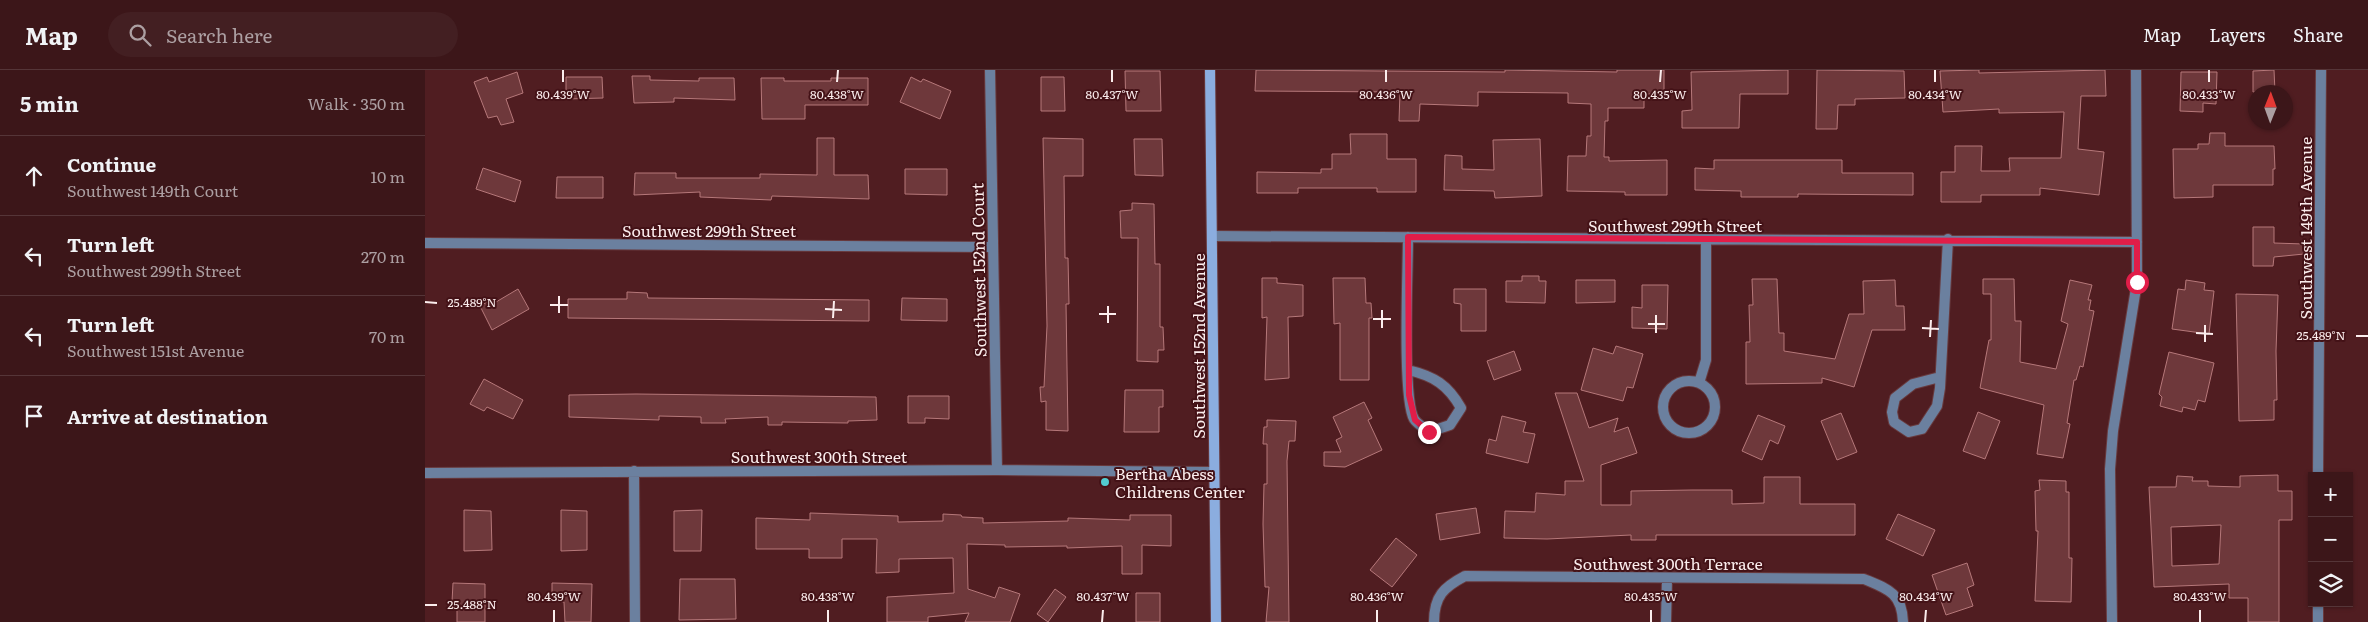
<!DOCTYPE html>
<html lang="en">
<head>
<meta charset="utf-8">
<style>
  :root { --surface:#3c1619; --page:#431f22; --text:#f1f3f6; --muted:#ac9fa2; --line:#553538 }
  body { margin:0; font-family:Literata,serif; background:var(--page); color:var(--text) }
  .controls { position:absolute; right:15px; bottom:15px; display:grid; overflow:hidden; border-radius:0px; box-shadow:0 1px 4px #0004 }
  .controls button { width:45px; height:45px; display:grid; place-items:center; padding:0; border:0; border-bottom:1px solid var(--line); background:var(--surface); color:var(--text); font:25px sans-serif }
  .compass { position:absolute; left:1823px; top:15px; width:45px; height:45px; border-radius:50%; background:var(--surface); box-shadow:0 1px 4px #0004; rotate:1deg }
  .stop { position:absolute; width:15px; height:15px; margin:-11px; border:4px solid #e11d48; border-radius:50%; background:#fff }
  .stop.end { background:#e11d48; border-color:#fff; box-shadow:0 1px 5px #0008 }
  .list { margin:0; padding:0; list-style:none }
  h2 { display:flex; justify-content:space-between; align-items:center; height:65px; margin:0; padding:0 20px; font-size:21px }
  h2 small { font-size:16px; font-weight:400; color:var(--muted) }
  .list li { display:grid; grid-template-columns:32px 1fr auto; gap:15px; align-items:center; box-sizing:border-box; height:80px; padding:0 20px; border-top:1px solid var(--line) }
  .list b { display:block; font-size:19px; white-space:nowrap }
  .list p { margin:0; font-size:16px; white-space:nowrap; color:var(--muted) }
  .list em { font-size:16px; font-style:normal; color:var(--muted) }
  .icon { flex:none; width:28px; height:28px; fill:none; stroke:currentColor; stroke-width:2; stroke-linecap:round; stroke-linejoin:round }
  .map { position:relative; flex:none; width:1943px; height:552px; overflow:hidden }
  header { display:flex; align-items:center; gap:30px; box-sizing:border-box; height:70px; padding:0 25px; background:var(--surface); border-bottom:1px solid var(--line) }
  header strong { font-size:24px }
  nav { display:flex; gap:28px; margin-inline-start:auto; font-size:18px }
  .search { width:350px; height:45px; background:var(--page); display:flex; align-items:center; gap:12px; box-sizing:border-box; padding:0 18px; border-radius:28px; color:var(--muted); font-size:19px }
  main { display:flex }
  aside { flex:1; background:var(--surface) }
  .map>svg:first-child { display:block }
  .building { fill:#6e383b; stroke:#b6787a; fill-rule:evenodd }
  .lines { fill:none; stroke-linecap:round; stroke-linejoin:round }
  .street-casing { stroke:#683a3e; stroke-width:12 }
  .secondary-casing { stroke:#683a3e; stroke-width:12 }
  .street { stroke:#6b809f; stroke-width:10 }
  .secondary { stroke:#8baddf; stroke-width:10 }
  .route { stroke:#e11d48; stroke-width:6 }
  .ticks { fill:none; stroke:#fbeded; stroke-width:2 }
  .poi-dot { fill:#52ccd0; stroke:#441217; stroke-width:2 }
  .labels { text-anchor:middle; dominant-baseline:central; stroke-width:4; stroke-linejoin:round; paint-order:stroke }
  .street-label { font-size:16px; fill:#fbeded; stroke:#441217 }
  .poi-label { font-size:16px; fill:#fbeded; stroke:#441217; text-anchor:start }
  .ticks-label { font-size:12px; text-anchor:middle; fill:#fbeded; stroke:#441217; stroke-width:4; stroke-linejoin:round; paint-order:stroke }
</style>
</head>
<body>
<header>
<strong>Map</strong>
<div class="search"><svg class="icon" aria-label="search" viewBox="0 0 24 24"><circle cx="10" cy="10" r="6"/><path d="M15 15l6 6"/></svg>Search here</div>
<nav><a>Map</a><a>Layers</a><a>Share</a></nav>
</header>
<main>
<aside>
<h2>5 min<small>Walk · 350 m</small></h2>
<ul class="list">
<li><svg class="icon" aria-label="ahead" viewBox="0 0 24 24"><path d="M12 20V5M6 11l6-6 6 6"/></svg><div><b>Continue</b><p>Southwest 149th Court</p></div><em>10 m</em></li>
<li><svg class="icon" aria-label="left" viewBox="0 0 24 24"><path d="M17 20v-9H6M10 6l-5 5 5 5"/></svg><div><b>Turn left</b><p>Southwest 299th Street</p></div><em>270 m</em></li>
<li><svg class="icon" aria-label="left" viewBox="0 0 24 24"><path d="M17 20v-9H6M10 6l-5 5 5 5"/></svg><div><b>Turn left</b><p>Southwest 151st Avenue</p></div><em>70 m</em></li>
<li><svg class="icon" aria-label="arrive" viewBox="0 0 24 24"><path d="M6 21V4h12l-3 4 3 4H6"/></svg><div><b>Arrive at destination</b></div></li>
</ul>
</aside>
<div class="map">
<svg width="1943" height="552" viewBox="0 0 1943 552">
  <rect width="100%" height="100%" fill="#501d21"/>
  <path class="building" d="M831,0L1080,2V0L1192,2V0H1239V24H1219V38H1183V51H1180L1179,87H1184V91L1242,90V125H1200V122L1142,121L1143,86H1161L1162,66H1166V34L1143,33V23L1053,22V36L995,34L994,51H974L975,22L830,21Z
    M1363,0V24H1315L1314,58H1257V41L1267,40L1266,2Z
    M1392,0L1479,1L1480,28L1430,29V35H1413L1412,59H1391Z
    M1554,0V3L1680,0L1681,26H1656L1653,79L1679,82L1674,125L1615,118V125H1556V132H1516V102H1530V76H1557L1556,101H1585L1584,88H1636L1639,42L1574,43V39L1518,42L1515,1Z
    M1849,0L1850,22H1828V1Z
    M700,1H735L736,41H701Z
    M92,2L98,23L81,29L89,52L76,55L72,46L63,48L49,12L62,7L64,12Z
    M1756,2H1792L1791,34L1778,33V42L1755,41Z
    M207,6H225V10L274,11V8H309L310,30L249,28V32L209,33Z
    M141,7H177L178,28L141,29Z
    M486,7L496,12L498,9L526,21L515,49L475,32Z
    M616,7H639L640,41H616Z
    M336,8H359V11H406V8H443V35H380V49H337Z
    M1785,63H1800V76H1849L1850,99H1848V115H1788V127L1749,128L1748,79H1773V74H1784Z
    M925,64H962V89H991V122H952V118H873V123H832V102L896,103V99H907V84H926Z
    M392,68H409V105H443L444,129L347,126L346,130L275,127V122L209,125L210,103H251V108H335V104L392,105Z
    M618,68L658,69V106H639L640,188H643L644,234H641L643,361L621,360V331L616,332L615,317H619L622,256Z
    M709,69H737L738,106L710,105Z
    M1115,69L1117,126L1070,128L1069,121L1019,120L1020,85L1037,86V99L1069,100L1068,70Z
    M1289,90H1417V103H1488V125L1373,124V127H1316V121L1270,120V98L1289,99Z
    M58,98L96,111L90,132L51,119Z
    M480,99H522V125L480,124Z
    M132,107H178V128H131Z
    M707,133L729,134L730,194H735V257H738L739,280H733V292L712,291L713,168H696L695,141L707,140Z
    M1828,157H1849V173L1879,174V184L1849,187L1848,196H1828Z
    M1097,206H1114V211H1121L1120,233L1081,232V211H1097Z
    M837,208H852V213L878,215V246L863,247L864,308L840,310L842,247L837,248Z
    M908,208H940L941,233H946L947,248H944V310H915V253L909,254Z
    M1327,209H1352L1354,263H1359V281L1410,289L1424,244H1439L1438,211L1470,210L1471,236H1479L1480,260H1447L1429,317L1397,308V313L1321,314V272H1325L1324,235H1328Z
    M1558,209H1589L1590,251H1596L1595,292L1631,299L1643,254L1636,251L1645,210L1667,215L1663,230H1666L1664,240L1669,241L1658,297L1655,296L1651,310H1649L1642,353L1645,354L1638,388L1612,384L1619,335L1555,318L1564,270H1566V224H1558Z
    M1151,210H1190V232L1151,233Z
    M1761,210L1780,213L1779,220L1789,221L1784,264L1747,259L1753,219L1760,220Z
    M1217,215H1243L1242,259L1207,258V237L1217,238Z
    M93,219L104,239L67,260L55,236L69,228L71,232Z
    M1029,219H1061V261H1036V234L1029,233Z
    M202,222L222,223L223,228L444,230V251L143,248V229H202Z
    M1811,224L1853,225L1851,281L1852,330H1849V350L1814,351Z
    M477,228L522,229V251L476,250Z
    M1191,276L1218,284L1208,318L1202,317L1198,331L1156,320L1168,278L1188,284Z
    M1089,281L1096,300L1069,310L1062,291Z
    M1744,282L1789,293L1780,332L1773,330L1770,340L1758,337L1757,342L1735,336L1737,327L1734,324Z
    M59,309L98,330L88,349L62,337L59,341L45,334Z
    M700,320H738V337H734V362H699Z
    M1130,323H1152L1164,358L1193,348L1189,362L1203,357L1212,383L1176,395V435H1206V421L1267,420H1307V434L1339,433V407H1375V434H1430V465H1231V470H1206V465L1122,469L1079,468L1080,441L1110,442L1111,423L1140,425V411H1159Z
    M211,324L451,327L452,350L423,351V353L357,352V355H343V347L300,349L301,353H276V347L234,346V350L144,347V325Z
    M483,326H524V349L500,348V353H483Z
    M939,332L947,348L943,350L957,380L920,397L899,396V382H916L911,370L917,367L908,347Z
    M1553,342L1575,351L1560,389L1538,381Z
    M1416,343L1432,382L1412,390L1396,351Z
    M1333,345L1360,356L1353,374L1345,370L1337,390L1317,381Z
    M1077,346L1101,352L1098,362L1110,364L1103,393L1061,383L1064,369L1071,371Z
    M842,350L871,351L870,371H864L862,391L864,552H841L844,517H840L838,454L839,414H842V374H838L839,357H842Z
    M1853,405V421H1867V450H1854V552H1823V528H1804V514L1729,517L1724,417H1751L1752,406L1768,407L1767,411H1783V416L1815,417V406ZM1796,455L1794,494L1747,496L1746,457Z
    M1614,410L1641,411V422H1644V488H1647L1646,532L1610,531L1613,461H1611L1610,421L1615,420Z
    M1051,438L1055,463L1015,470L1011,444Z
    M39,440L66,441L67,480L39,481Z
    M136,440L162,441V480L136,481Z
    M277,440L276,481H249V441Z
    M385,443L473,446V452L518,451V444L536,445L537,447L558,448V453L643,451V448L705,450V445H746V476L717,475V504H697V476L642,478V476L580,477V475L542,474L543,519L570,528L574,517L595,524L585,552H540L544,543L503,547V552H462V527L529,523L528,488L474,489V502L451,503L452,469H417V488H384V479H331V448L385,450Z
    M1473,444L1510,460L1498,486L1461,469Z
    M971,468L992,485L967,517L945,500Z
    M1542,493L1549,515L1542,518L1548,536L1521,545L1507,505Z
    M255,509H310L311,549L254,550Z
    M28,513L60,514V552H32V532H27Z
    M127,513L167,514L166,552H140L139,532L127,531Z
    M630,519L641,527L623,552L612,544Z
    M711,523H735V552H711Z"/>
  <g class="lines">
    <defs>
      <path id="street" d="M565,0L572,400
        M788,166L1712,172
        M983,167C983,199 977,328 989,349C992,354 1000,358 1004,362L1025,355L1036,338C1023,315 1009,306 983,300
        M0,173L567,177
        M1515,307L1488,314L1470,328L1467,342L1469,352L1484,362L1497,359L1512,336L1515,318L1523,169
        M1238 337a26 26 0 1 1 52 0a26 26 0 1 1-52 0Z
        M1274,313L1281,290V170
        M209,401L210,552
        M0,403L572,400L788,402
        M1893,406L1896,0
        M1893,533V552
        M1009,552C1009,526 1019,517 1040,506L1439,509C1463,519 1477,523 1478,552
        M1241,552L1242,509
        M1687,552L1685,399L1688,361L1712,212L1711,0"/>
      <path id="secondary" d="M785,0L791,552"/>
    </defs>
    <use href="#street" class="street-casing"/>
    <use href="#secondary" class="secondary-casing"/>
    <use href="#street" class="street"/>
    <use href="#secondary" class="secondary"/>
  </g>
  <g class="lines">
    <path class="route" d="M1004,362L990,350L984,325L983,167L1712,172V212"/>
  </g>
  <path class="ticks" d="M138,12V0M412,12L413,0M687,12V0M961,12V0M1235,12L1236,0M1510,12V0M1784,12V0M0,232L12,233M125,235H143M400,239L417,240M134,243V226M674,244H691M408,248L409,231M948,249H966M683,253V236M1223,254H1240M957,258V240M1497,258L1514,259M1231,263V245M1771,263L1788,264M1931,266H1943M1505,267L1506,250M1780,272V255M0,535H12M129,552V540M403,552V540M677,552L678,540M952,552V540M1226,552V540M1500,552L1501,540M1775,552V540"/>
  <circle class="poi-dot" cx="680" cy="412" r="5"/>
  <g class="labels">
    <g class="street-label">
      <text x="1250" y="155">Southwest 299th Street</text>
      <text transform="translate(1880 158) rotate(-90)">Southwest 149th Avenue</text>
      <text x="284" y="160">Southwest 299th Street</text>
      <text transform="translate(553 200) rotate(-91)">Southwest 152nd Court</text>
      <text transform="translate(773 276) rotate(-90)">Southwest 152nd Avenue</text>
      <text x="394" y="386">Southwest 300th Street</text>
      <text x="1243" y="493">Southwest 300th Terrace</text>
    </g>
    <g class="poi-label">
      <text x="690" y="403">Bertha Abess<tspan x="690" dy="18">Childrens Center</tspan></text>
    </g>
  </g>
  <g class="ticks-label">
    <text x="138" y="29">80.439°W</text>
    <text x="412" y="29">80.438°W</text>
    <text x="687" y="29">80.437°W</text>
    <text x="961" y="29">80.436°W</text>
    <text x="1235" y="29">80.435°W</text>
    <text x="1510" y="29">80.434°W</text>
    <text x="1784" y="29">80.433°W</text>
    <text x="47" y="237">25.489°N</text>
    <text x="1896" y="270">25.489°N</text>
    <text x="129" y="531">80.439°W</text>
    <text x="403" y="531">80.438°W</text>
    <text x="678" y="531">80.437°W</text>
    <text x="952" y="531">80.436°W</text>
    <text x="1226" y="531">80.435°W</text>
    <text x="1501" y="531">80.434°W</text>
    <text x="1775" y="531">80.433°W</text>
    <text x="47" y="539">25.488°N</text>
  </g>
</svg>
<div class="controls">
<button>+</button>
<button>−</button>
<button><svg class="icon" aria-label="layers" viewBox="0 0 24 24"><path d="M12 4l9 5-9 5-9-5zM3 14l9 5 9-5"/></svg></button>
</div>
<svg class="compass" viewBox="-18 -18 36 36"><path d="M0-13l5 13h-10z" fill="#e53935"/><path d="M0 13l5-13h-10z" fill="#ac9fa2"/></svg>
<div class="stop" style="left:1712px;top:212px"></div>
<div class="stop end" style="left:1004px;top:362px"></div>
</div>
</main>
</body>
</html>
